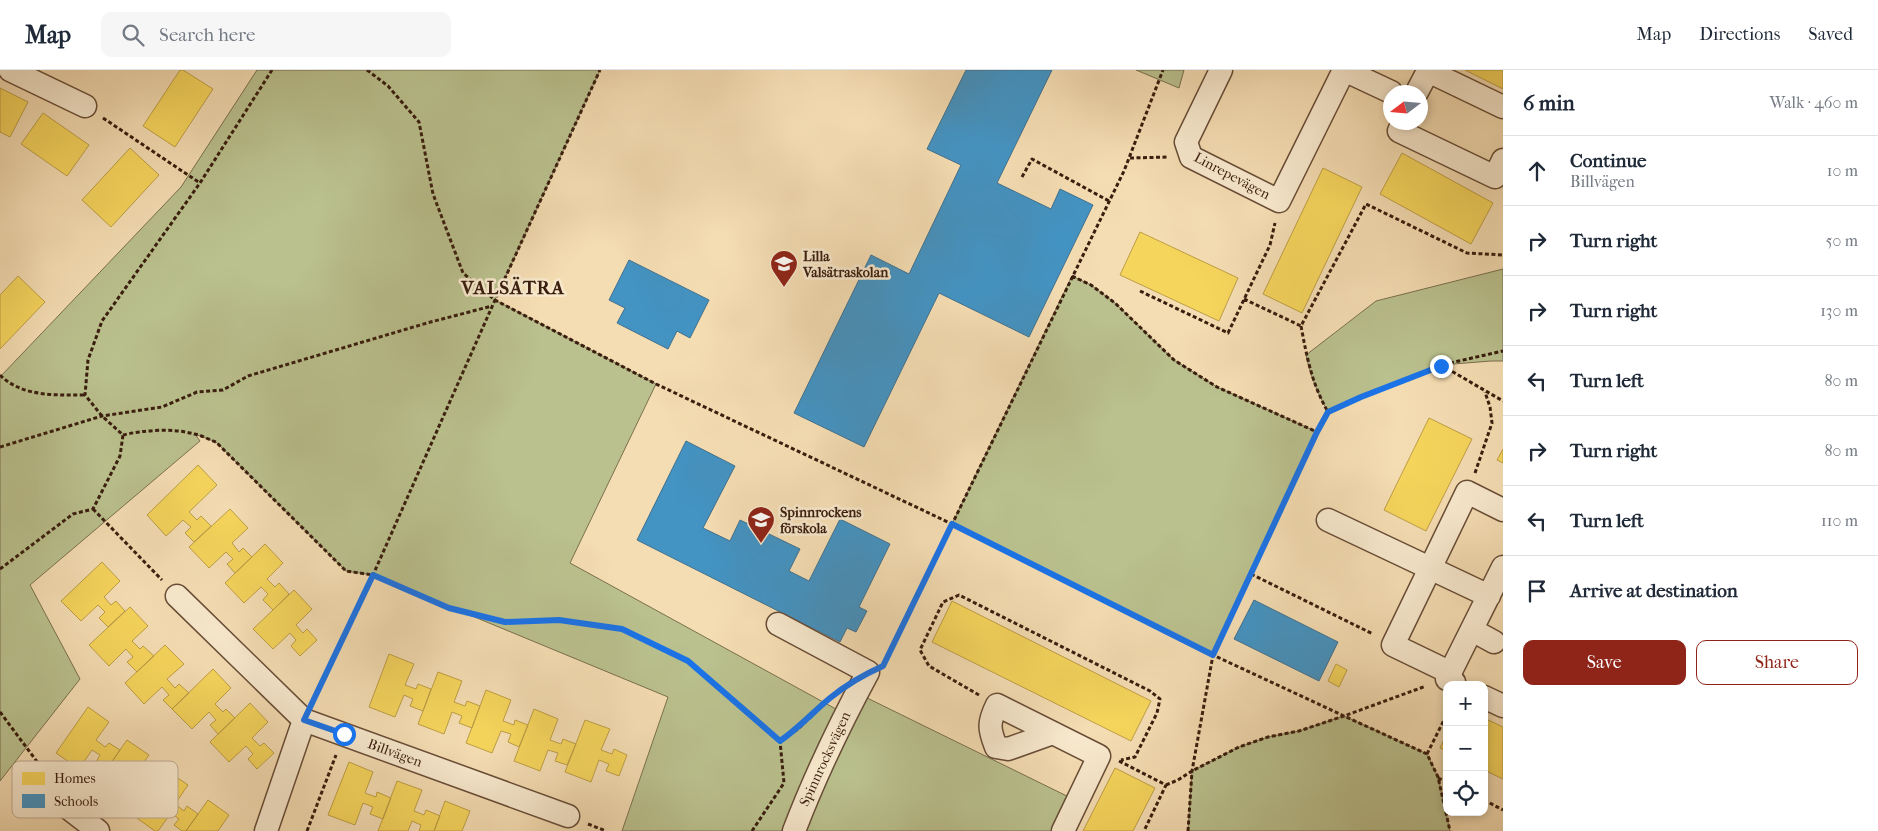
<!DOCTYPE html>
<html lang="en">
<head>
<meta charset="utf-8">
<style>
  :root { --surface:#fff; --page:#f6f6f7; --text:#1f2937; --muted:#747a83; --line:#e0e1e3; --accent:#8f2418 }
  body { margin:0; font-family:"IM FELL French Canon",serif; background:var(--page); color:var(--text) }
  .controls { position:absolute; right:15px; bottom:15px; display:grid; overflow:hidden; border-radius:10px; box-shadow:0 2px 8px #0003 }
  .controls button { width:45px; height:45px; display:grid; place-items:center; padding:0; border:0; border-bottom:1px solid var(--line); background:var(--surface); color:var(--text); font:25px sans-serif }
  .compass { position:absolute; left:1383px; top:15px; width:45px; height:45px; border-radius:50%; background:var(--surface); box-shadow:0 2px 8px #0003; rotate:254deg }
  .stop { position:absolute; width:15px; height:15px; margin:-11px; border:4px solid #1a73e8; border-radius:50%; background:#fff }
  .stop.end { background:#1a73e8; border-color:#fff; box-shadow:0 1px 5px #0008 }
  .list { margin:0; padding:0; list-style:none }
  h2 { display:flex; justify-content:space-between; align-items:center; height:65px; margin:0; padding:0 20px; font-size:21px }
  h2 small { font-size:16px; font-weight:400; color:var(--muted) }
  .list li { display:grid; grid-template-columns:32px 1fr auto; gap:15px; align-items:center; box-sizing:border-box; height:70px; padding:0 20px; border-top:1px solid var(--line) }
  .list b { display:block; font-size:19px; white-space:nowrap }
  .list p { margin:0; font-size:16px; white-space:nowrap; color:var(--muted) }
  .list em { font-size:16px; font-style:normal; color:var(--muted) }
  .actions { display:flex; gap:10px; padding:15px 20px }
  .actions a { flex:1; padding:11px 0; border:1px solid var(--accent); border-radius:10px; text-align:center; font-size:18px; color:var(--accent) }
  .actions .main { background:var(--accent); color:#fff }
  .icon { flex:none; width:28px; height:28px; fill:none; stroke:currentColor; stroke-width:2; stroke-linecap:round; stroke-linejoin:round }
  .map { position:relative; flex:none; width:1503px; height:761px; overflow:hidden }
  header { display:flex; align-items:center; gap:30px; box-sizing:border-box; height:70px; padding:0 25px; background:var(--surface); border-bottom:1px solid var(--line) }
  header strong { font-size:24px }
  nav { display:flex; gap:28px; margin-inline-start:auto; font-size:18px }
  .search { width:350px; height:45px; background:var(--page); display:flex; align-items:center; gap:12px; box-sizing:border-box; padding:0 18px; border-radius:10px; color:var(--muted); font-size:19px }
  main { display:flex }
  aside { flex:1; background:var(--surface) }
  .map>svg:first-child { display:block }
  .green { fill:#bac18e; stroke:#7a6f4e }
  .homes { fill:#f6d55c; stroke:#bd9e45 }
  .schools { fill:#4393c3; stroke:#40708d }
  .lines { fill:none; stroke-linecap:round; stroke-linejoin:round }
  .minor-casing { stroke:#684d37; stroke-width:25 }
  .path { stroke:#391d0e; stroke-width:3; stroke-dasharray:4 2.5; stroke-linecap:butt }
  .minor { stroke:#f8e9ce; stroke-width:22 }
  .route { stroke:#1a73e8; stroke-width:6 }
  .labels { text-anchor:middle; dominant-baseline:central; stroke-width:5; stroke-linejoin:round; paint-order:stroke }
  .street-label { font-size:14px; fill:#391d0e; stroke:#f8e9ce }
  .poi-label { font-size:14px; font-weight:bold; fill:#391d0e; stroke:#f8e9ce; text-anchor:start }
  .district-label { font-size:19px; font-weight:bold; letter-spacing:1px; fill:#391d0e; stroke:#f8e9ce }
  .key { fill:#f8e9ce; stroke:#bfac94; stroke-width:1 }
  .key-label { font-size:14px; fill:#391d0e }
</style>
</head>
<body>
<header>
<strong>Map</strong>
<div class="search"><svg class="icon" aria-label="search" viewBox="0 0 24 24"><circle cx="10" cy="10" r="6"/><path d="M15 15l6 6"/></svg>Search here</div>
<nav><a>Map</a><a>Directions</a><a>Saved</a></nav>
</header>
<main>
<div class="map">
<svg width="1503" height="761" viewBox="0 0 1503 761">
  <rect width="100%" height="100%" fill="#f5ddb3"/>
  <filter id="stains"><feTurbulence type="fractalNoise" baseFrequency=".004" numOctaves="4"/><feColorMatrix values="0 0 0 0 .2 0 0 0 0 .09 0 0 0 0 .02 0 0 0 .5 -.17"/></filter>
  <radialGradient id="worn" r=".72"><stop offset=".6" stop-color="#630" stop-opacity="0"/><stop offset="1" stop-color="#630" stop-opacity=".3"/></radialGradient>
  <path class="green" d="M257,0H600L495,230L656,314L570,493L845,644L857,623L1077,731L1063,761H622L668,627L373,505L346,501L216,372L195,364L200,371L30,515L80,609L0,711V307L181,117Z
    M1136,0H1184L1179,18Z
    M1503,199V291H1491L1441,295L1361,327L1328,342C1318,324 1310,305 1306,285L1376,231Z
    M1072,206L1091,215L1115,233L1174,290L1217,317L1317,362L1213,585L952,454Z
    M1344,646L1427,684L1438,707L1450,761H1188L1192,701L1239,677L1268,667L1299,661Z"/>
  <path class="homes" d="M180,0H183L213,19L175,77L143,56Z
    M1465,0H1503V19Z
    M0,18L28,32L10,67L0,62Z
    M43,43L89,75L67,106L21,74Z
    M130,78L159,105L111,157L82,130Z
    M1402,83L1493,133L1471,174L1380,124Z
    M1323,98L1362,117L1302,243L1263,224Z
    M1140,162L1238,208L1219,251L1120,205Z
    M18,206L45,232L0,279V225Z
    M1429,348L1472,369L1426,461L1384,440Z
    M1503,379V393L1497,390Z
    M198,395L217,415L189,442L197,450L201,446L211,456L194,472L185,463L191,457L183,450L166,466L147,445Z
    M230,439L248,458L232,473L239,482L243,478L252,487L235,503L227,494L233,489L226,482L209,498L189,477Z
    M265,474L283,493L267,509L275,517L279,513L289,524L273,540L263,530L268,524L261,517L244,533L225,513Z
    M102,492L120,511L104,527L111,535L116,531L125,541L108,557L99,548L105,542L98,535L81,551L61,531Z
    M294,520L312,539L296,555L303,563L307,559L317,570L300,586L291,576L296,570L290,563L273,579L253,559Z
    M952,531L1151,631L1131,671L932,572Z
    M130,537L148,556L132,571L140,579L143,576L154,586L137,602L127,592L133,587L126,579L109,596L89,575Z
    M165,575L184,594L167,609L175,618L179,614L189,623L172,639L163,630L169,625L162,617L144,634L125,613Z
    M389,584L414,594L405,615L416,619L418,614L431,619L423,641L410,636L413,629L404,625L395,647L369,637Z
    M1336,594L1347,600L1339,617L1328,611Z
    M213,599L231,618L215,634L223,642L226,639L235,648L218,664L210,655L216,650L209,642L192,659L172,639Z
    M438,602L462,611L454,632L465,636L467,631L480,636L472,658L459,653L462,646L452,642L444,664L418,654Z
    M486,620L511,630L503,651L514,655L515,650L528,655L519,677L508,672L511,664L501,661L492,683L466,673Z
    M250,633L268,652L252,668L260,676L264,673L274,683L257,699L248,689L253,684L246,676L229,692L210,672Z
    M88,637L109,652L96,670L105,677L109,673L120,680L106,700L96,692L100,685L92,680L79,699L56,683Z
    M534,639L558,649L550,670L561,674L563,669L576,674L567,695L555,691L558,683L548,680L540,701L514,691Z
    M1484,648L1503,657V709L1484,700Z
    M585,650L610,659L601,680L612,684L614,679L627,685L619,706L606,701L609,694L599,690L591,712L565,702Z
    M1447,663V681L1440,678Z
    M127,670L149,685L136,703L145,710L148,706L158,712L145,731L136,725L140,718L132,713L118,732L95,716Z
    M349,692L373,702L365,723L376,727L377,722L391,728L383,749L370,744L373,737L363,733L355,755L328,745Z
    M1115,698L1155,718L1133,761H1083Z
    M166,700L188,715L175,734L184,741L187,736L198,744L186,761H182L174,755L179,749L171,743L158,761H155L134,746Z
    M397,711L422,720L414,741L424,745L426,740L440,746L434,761H419L421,755L412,751L408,761H378Z
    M208,730L229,745L218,761H186Z
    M445,731L470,741L462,761H434Z"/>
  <path class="schools" d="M966,0H1052L997,113L1051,139L1060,119L1093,135L1029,267L939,223L864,377L794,343L871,185L909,204L961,95L927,79Z
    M629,190L709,230L690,268L677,261L668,279L617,253L625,238L609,230Z
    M686,371L735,396L703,458L730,471L740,450L800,479L789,501L809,511L840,449L890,474L859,537L867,541L856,562L847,558L840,572L637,470Z
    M1254,530L1338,572L1319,611L1234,569Z"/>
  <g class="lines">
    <defs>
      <path id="minor" d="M10,0L85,36
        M1221,0L1186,72L1191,87L1279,131L1344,0
        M1344,0L1391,22
        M1417,22L1428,1L1503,37
        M1403,52L1399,61L1495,107L1503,90
        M1328,450L1489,526
        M177,526L304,650L568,746
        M778,554L868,602C840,654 815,706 794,761
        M1472,560L1494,572
        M1451,603L1393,575L1467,422L1503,440
        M1454,612L1447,609L1503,497
        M1484,627L1503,636
        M1053,663L1008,679L996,677C989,659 988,653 997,635L1099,686L1063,761
        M49,723L98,761
        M266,761L304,650"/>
    </defs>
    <use href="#minor" class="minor-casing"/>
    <path class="path" d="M367,0L388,16L419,52L433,124L463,203L495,230L656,314L952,454L1213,585L1344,646L1426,616
      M103,48L200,113
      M1130,88L1168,87
      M1022,107L1032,89L1109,131
      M1072,206L1091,215L1115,233L1174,290L1217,317L1317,362
      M1140,221L1228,263L1270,175L1275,153
      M1244,229L1301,256L1366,134L1467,183L1503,185
      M1301,256C1307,288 1312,314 1328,342
      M1441,295L1503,331
      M0,305C22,327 55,325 85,325
      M123,365C143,360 174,358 194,364C202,365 209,370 216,372L346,501L373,505L449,538L505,552L559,550L622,559L688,591L780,671
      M0,377L102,346L162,337L197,322L223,320L248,306L427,253L492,236
      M1475,403L1492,353L1490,337L1485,322
      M93,439L162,510
      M0,499L73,444L93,439L120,386L123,365L102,346L85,325L88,290L102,251L200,113L272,0
      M1251,504L1373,564
      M886,590L1124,101L1163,0
      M979,625L929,596L920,580L943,532L959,525L1150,621L1160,629L1157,643L1135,687L1121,690
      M313,629L373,505L495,230L600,0
      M0,642L41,697L43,703
      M1427,684L1447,644
      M1119,691L1166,715L1144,761
      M1438,708L1447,712
      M1166,715L1178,710L1192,701L1239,677L1268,667L1299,661L1344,646L1427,684L1438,707L1450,761
      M1484,730L1503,740
      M588,754L606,761
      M307,761L336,685
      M752,761L784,713L780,671L798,659L825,633
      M1188,761L1192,701L1213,585L1317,362L1328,342L1361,327L1441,295L1503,281"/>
    <use href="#minor" class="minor"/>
  </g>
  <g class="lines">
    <path class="route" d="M344,664L304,650L373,505L449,538L505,552L559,550L622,559L688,591L780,671C799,658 813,642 830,628C846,615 865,604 883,596L952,454L1213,585L1317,362L1328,342L1361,327L1441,296"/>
  </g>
  <defs>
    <symbol id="school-pin" viewBox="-11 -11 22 30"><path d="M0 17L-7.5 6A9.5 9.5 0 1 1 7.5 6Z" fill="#8f2418" stroke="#f8e9ce"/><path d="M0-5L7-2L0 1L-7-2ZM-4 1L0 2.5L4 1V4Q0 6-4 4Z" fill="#fff"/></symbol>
  </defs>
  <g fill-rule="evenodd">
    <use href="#school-pin" x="768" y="178" width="32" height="43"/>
    <use href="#school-pin" x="745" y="434" width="32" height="43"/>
  </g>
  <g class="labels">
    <g class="street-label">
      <text transform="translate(1232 106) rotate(28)">Linrepevägen</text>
      <text transform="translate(395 683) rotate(20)">Billvägen</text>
      <text transform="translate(825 689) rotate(-65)">Spinnrocksvägen</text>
    </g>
    <g class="poi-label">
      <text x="803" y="186">Lilla<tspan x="803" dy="16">Valsätraskolan</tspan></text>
      <text x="780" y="442">Spinnrockens<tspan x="780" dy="16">förskola</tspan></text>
    </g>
    <g class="district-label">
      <text x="513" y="218">VALSÄTRA</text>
    </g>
  </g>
  <rect x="12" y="691" width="166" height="57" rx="8" class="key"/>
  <rect x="22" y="702" width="23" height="13" fill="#f6d55c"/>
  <rect x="22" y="724" width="23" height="14" fill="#4393c3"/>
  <g class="key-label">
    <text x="54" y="713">Homes</text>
    <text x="54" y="736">Schools</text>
  </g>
  <rect width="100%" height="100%" filter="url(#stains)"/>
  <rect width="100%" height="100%" fill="url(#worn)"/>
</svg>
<div class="controls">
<button>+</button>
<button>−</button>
<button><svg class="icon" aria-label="locate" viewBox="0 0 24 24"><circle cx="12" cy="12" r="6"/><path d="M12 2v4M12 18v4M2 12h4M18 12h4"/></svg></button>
</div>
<svg class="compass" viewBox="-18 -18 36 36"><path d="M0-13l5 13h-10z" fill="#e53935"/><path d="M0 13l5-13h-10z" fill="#747a83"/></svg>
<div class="stop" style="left:344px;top:664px"></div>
<div class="stop end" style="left:1441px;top:296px"></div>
</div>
<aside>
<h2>6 min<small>Walk · 460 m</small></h2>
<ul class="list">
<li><svg class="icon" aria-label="ahead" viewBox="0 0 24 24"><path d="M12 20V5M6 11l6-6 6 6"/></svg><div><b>Continue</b><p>Billvägen</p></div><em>10 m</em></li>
<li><svg class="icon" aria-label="right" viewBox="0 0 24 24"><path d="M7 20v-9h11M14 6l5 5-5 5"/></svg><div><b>Turn right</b></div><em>50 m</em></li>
<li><svg class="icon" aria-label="right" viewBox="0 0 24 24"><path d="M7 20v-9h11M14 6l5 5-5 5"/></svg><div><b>Turn right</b></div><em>130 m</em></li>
<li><svg class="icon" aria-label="left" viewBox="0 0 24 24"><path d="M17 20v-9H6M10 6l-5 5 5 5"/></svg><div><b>Turn left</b></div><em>80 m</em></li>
<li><svg class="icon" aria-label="right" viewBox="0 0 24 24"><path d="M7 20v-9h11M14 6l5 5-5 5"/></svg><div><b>Turn right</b></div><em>80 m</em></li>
<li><svg class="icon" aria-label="left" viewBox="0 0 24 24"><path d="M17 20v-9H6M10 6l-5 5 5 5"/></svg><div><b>Turn left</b></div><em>110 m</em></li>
<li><svg class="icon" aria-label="arrive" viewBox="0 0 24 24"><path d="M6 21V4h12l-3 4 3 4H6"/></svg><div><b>Arrive at destination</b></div></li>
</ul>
<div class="actions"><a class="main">Save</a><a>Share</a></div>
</aside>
</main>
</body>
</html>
